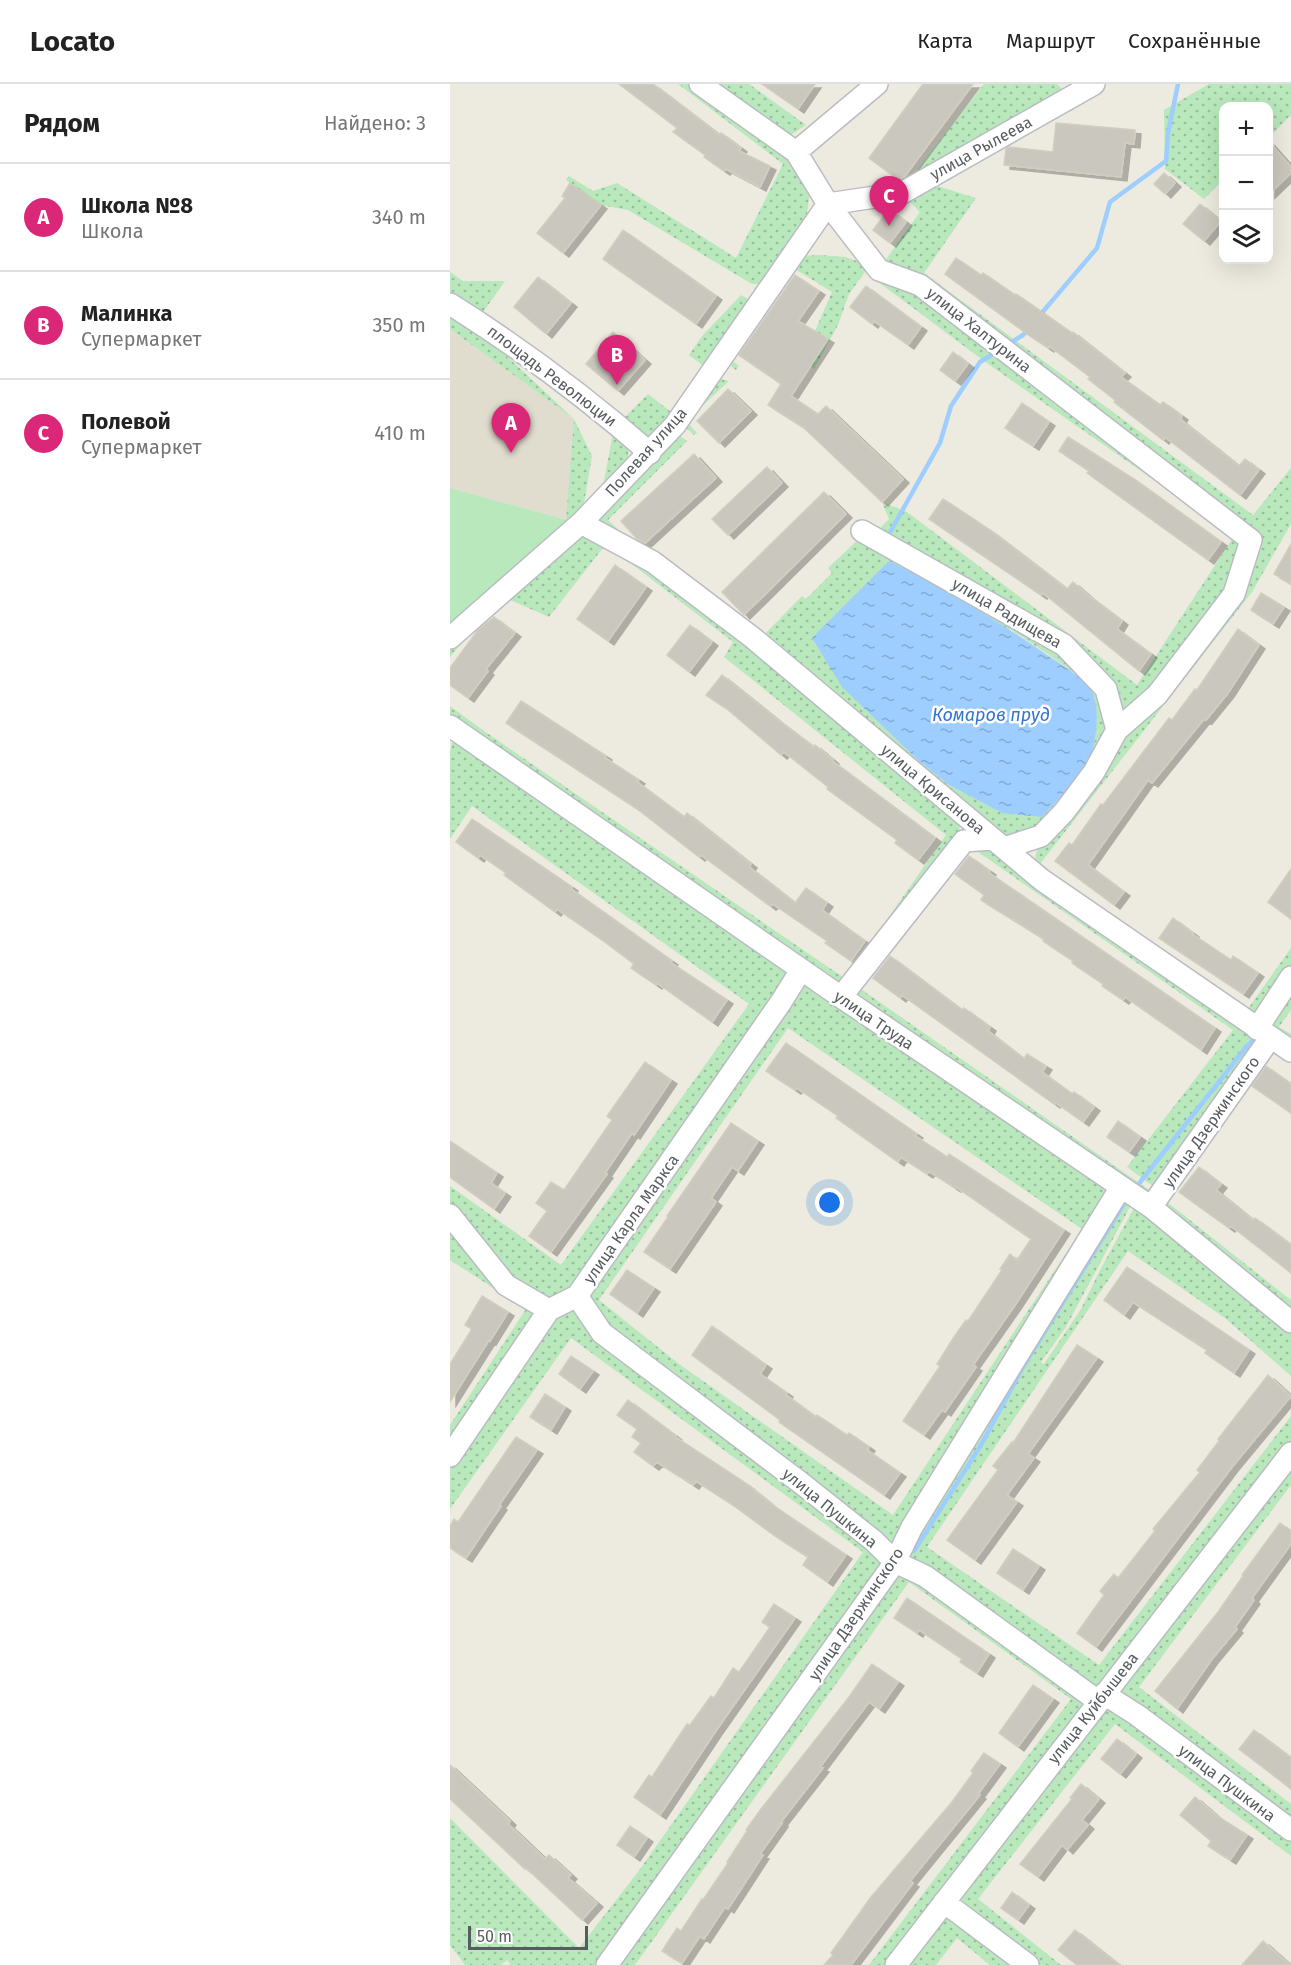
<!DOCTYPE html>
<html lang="ru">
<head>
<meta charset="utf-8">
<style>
  :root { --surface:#fff; --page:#f6f6f6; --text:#222; --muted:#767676; --line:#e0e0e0; --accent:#db2777 }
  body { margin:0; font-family:"Fira Sans",sans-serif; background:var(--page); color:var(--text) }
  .controls { position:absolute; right:18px; top:18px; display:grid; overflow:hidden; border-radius:12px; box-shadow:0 6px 24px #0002 }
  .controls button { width:54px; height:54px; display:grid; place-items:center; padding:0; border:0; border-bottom:2px solid var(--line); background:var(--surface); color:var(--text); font:30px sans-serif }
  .scale { position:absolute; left:18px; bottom:15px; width:120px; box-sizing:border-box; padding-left:6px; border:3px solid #585c62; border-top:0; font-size:16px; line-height:21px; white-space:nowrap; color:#585c62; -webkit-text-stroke:4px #fff; paint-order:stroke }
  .you { position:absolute; left:380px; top:1119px; width:21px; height:21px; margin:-15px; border:4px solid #fff; border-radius:50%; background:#1a73e8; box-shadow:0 0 0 9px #1a73e833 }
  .badge { display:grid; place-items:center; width:39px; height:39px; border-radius:50%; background:var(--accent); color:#fff; font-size:20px; font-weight:700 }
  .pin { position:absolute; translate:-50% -50px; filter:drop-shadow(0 2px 3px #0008) }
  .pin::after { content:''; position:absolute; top:32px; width:21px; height:18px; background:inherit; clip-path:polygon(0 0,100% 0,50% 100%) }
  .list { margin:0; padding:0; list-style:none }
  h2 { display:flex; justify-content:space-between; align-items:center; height:78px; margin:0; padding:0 24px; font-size:26px }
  h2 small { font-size:20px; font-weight:400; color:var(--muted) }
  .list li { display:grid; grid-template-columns:39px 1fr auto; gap:18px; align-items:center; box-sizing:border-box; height:108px; padding:0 24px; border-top:2px solid var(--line) }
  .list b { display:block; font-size:22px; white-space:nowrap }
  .list p { margin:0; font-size:20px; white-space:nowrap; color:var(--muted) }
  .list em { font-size:20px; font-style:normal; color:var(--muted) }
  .icon { flex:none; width:33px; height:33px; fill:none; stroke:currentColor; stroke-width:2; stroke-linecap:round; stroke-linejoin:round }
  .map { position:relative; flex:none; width:841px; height:1881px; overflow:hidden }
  header { display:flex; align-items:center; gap:36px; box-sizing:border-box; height:84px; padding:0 30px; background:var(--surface); border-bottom:2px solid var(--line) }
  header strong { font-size:28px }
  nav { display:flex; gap:33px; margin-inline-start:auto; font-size:21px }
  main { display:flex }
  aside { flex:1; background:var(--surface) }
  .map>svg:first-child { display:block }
  .education { fill:#e0ddcf }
  .grass { fill:url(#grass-dots); fill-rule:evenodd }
  .park { fill:#b8e8bb }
  .water { fill:url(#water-ripples) }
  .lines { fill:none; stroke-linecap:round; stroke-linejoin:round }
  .stream { stroke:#9dceff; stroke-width:4.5 }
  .building { fill:#cac8be; stroke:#d2cdbd; stroke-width:1.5; filter:url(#shadow) }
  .minor-casing { stroke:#babcc3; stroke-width:24 }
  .minor { stroke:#fff; stroke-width:21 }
  .labels { text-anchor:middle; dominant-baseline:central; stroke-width:5; stroke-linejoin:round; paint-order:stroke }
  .street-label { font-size:16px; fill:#585c62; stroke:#fff }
  .water-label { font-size:18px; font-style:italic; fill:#3374cf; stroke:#fff }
</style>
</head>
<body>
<header>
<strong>Locato</strong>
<nav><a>Карта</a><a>Маршрут</a><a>Сохранённые</a></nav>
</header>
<main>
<aside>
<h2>Рядом<small>Найдено: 3</small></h2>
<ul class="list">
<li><span class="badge">A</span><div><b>Школа №8</b><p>Школа</p></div><em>340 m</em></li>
<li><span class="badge">B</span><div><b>Малинка</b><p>Супермаркет</p></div><em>350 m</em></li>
<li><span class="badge">C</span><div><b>Полевой</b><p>Супермаркет</p></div><em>410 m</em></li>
</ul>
</aside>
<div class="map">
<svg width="841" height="1881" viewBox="0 0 841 1881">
  <defs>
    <pattern id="grass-dots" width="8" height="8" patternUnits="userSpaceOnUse" patternTransform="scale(1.5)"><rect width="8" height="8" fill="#b8e8bb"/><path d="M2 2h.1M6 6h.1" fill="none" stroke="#98bf9b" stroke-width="1.8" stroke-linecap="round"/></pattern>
    <pattern id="water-ripples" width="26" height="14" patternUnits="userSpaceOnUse" patternTransform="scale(1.5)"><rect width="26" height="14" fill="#9dceff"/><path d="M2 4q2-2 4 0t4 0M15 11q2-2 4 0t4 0" fill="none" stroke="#83aad2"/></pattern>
    <filter id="shadow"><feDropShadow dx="6" dy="4" stdDeviation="0" flood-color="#0004"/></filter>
  </defs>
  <rect width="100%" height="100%" fill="#edebdf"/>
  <path class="education" d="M0,245L124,335L117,436L0,404Z"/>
  <path class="grass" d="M228,0H244L343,72L360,107L355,145L318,200H302L178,126L151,121L116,96L119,92L143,107L167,99L286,174L333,80Z
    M261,0H299L356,41L336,54Z
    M534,0H607L615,8L455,102Z
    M759,0H841V31L819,53L818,22H774L773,96L754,115L715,85L714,26Z
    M481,100L526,114L474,189L803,431L841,384V440L802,508L590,780L797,926L841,864V884L805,939L584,785L586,769L593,754L670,648L709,614L805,456L432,181L470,128L456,114Z
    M370,171L395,173L413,179L426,189L469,204L797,457L780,509L703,606L668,639L659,603L616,558L425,449L439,435L432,418L457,428L687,601L784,452L534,277L415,188L399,210L388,241L364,285L360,282L377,255L365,247L382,208L340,182L279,274L289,282L286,286L274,276L340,179L352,172Z
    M0,188L13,197H55L31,231L0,211Z
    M291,211L301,217L255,283L239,271L252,252Z
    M0,228L31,248L124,335L142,372L132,431L0,547V539L116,436L124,335L0,245Z
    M267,294L279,297L236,337L247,349L244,351L232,340L233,336L258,303Z
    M198,310L221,328L219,339L200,355L191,354L174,334Z
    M163,349L178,361L179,384L151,413Z
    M222,352H230L237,357L158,436L189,466L142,438Z
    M131,445C177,461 217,494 255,523C343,589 425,662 509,733L510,756L403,893L399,890L496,751L274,573L283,558L156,460L99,533L56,514L36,529L0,573V561L35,527Z
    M413,451L611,564L652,607L662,647L588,749L556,758L314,551L352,512L356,515L382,489L378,484ZM560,545C577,557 636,593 642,609C648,625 646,640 645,657L552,729L499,701L468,676Z
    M0,622L34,647L400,898L390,902L0,632Z
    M6,655L340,890L125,1206L98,1220L60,1198L0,1123V1102L111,1181L299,920L22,722L0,755V668L2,659Z
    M542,759L815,954L708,1106L677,1083L783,946L521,763Z
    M353,897L662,1104L446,1467L154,1246L138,1218V1204ZM338,944L632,1145L443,1431L229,1280L149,1216Z
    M841,899V926L829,943L841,950V963L812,944Z
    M405,901L705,1110L699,1113L403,912Z
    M673,1111L681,1121L616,1243L591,1278L594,1280L631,1225L649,1188L684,1124L689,1122L841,1244V1292L775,1234L678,1167L477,1463L649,1581L841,1332V1360L647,1608L452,1472Z
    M712,1114L841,1216V1229L709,1121Z
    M0,1137L94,1227L0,1367V1341L76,1225L0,1176Z
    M121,1221L437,1476L152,1881H61L57,1876L51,1881H15L0,1861V1734L129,1864L188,1788L413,1468L121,1254L0,1425V1377L103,1231Z
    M841,1377V1401L689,1603L841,1720V1742L662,1609Z
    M451,1486L638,1619L438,1881H419L621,1615L459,1498L185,1881H161Z
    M657,1617L841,1751V1772L665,1640L528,1815L611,1881H585L501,1818Z
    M495,1826L570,1881H540L507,1854L486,1881H453Z"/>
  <path class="park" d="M0,404L117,436L0,539Z"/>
  <path class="water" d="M439,477C494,505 547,536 597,571C612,581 629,591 640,605C652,621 646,665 637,681C631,694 603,720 592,733L552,729L499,701L468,676L392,603L362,554Z"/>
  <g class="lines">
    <path class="stream" d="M590,231L647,164L660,118L716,77L718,49L728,0
      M557,261L573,251L579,245
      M439,456L438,452L490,359L501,322L530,278L548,267
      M684,1106L797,962L809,952
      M464,1467L531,1361L573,1283L677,1115"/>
  </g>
  <path class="building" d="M169,0H203L270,51L271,49L291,64L289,67L320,82L310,103L276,85L274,87L254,73L255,71L223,48L227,44Z
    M312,0H365L348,25Z
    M473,0H523L455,92L449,96L419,74Z
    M606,39L685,46L684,60L675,59L671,93L554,81L556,65L558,63L603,68Z
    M819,58L841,83V89L819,110Z
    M714,89L725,99L715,110L704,100Z
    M120,99L151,121L113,169L87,149L115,114L112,112Z
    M750,120L771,137L754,157L733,140Z
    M439,125L456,138L440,159L423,146Z
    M173,146L266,212L246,240L153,175Z
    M506,174L531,191L533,189L565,211L566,210L622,249L623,248L675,289L671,293L710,321L713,318L732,332L730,335L789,382L795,375L809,386L790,411L715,353L713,356L664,318L665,316L638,295L640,293L599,262L598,264L580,252L495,190Z
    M345,191L369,207L348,237L378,255L341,312L368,330L376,322L453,395L432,418L353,343L318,321L331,300L289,271Z
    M88,193L121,219L96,250L64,223Z
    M416,202L471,243L458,261L424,237L422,240L400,223Z
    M163,248L195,276L168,307L136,280Z
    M503,268L518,280L505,297L490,286Z
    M278,305L301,327L269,359L247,337Z
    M572,319L599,338L583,362L555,344Z
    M618,353L684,395L771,458L758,476L637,389L639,387L609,367Z
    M244,370L266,394L195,459L187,455L171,437Z
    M317,383L332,399L278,451L262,435Z
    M374,408L396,430L294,531L272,508Z
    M493,415L540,446L617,505L623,498L638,511L672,537L667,545L701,570L689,587L593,509L591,511L479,435Z
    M841,460V500L824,490Z
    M165,481L196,503L158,557L127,535Z
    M811,509L834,523L823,540L801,526Z
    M44,533L65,549L36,585L38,587L18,614L0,601V584L28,546Z
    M240,541L262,558L239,588L217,571Z
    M788,545L809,561L778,609L756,636L754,635L702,699L698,696L638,781L674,808L664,821L605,777L619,759L622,761L651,720L653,721L719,634L722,636L745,605L747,606Z
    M272,591L328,636L364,663L365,661L383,676L382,677L485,754L468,776L445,759L447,756L377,705L378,703L334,668L331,671L277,625L256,611Z
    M71,617L156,672L155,674L189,696L187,698L234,733L237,729L301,780L299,783L345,819L356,804L377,819L372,826L415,857L401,877L375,859L377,857L323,820L320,822L251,771L249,773L186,724L56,639Z
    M22,735L122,803L121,805L222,877L221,879L277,916L262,938L207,899L206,901L181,884L184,880L152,856L107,825L105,828L54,791L56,789L30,771L28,774L6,758Z
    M519,772L540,787L539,789L765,944L751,966L675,913L673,916L652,902L653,900L622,879L623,877L593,857L594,855L531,816L534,811L505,790Z
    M841,785V835L818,818Z
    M723,834L743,849L742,850L781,876L783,872L808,889L793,910L709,854Z
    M440,872L512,926L514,924L540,943L538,947L574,975L577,970L596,982L592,988L622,1010L624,1008L644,1023L633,1038L606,1019L604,1020L452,911L450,914L423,894Z
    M336,959L467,1050L465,1052L497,1073L499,1070L614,1146L565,1221L523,1281L526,1283L495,1328L492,1326L474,1351L453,1337L490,1282L487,1280L504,1253L516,1236L518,1237L552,1186L550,1185L560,1170L567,1176L581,1155L506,1103L505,1104L479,1087L477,1090L451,1073L448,1078L386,1034L388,1032L347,1004L345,1006L316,987Z
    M195,978L221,996L184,1051L182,1049L155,1089L157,1090L101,1168L79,1152L97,1127L86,1119L101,1098L114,1106L162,1036L157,1032Z
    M816,982L841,1000V1029L802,1002Z
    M668,1037L690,1053L679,1068L657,1053Z
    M281,1039L308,1057L288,1087L282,1083L261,1114L266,1118L220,1185L194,1168L218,1133L217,1132Z
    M0,1057L47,1089L41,1099L55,1109L44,1125L0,1093Z
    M749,1083L771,1100L766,1106L803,1136L805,1134L841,1161V1189L781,1142L779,1144L729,1108Z
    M677,1183L799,1266L784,1289L755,1269L757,1266L683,1218L674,1231L654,1216Z
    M177,1186L204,1204L187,1229L160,1210Z
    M32,1212L58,1228L40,1257L39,1256L0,1318V1280L22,1245L15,1241Z
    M262,1242L316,1281L310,1290L337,1309L336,1311L366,1333L367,1331L397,1351L399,1349L419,1363L417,1366L450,1389L434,1411L329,1338L330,1336L242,1271Z
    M627,1261L647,1274L578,1370L584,1374L557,1411L567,1418L525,1476L497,1456L548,1386L543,1382L562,1358L563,1359Z
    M121,1272L143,1287L130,1305L109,1290Z
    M818,1291L841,1312L782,1383L646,1563L627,1549L654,1511L650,1507L664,1490L668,1494L705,1447L703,1445L750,1388L747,1386L769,1357L768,1355Z
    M95,1310L115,1323L101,1346L80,1333Z
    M178,1316L226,1352L225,1353L294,1398L321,1420L396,1471L377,1498L353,1481L358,1473L325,1452L280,1419L246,1397L243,1401L207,1378L203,1382L184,1368L191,1359L182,1353L187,1345L167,1331Z
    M66,1353L87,1366L49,1421L51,1422L16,1474L0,1464V1442L4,1435L8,1438Z
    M830,1439L841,1447V1460L802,1514L804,1516L785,1543L787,1545L762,1575L727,1625L705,1607L768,1528L793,1492L792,1491Z
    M563,1465L589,1482L573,1506L547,1489Z
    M457,1514L539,1570L527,1589L510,1578L512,1575L469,1546L467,1549L444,1534Z
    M324,1520L345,1534L265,1648L210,1731L184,1713L199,1691L202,1693L237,1640L240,1641L261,1612L264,1614L283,1584L289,1588L320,1543L312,1538Z
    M422,1580L448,1598L429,1625L419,1618L397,1647L370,1683L373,1684L330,1739H332L310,1770L313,1771L278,1825L275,1823L254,1855L250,1852L232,1879L212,1867L227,1844L231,1847L252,1815L253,1816L278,1779L277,1778L297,1747L296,1746L311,1725L399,1613Z
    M583,1601L603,1615L568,1663L549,1649Z
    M804,1646L841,1674V1705L789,1665Z
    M667,1655L686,1670L670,1690L651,1675Z
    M534,1669L550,1680L528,1710L530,1711L460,1797L463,1799L401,1881H374L383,1871L381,1869L421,1813L502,1718L523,1689L521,1687Z
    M0,1681L60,1737L58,1740L95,1775L99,1771L121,1791L118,1794L147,1819L132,1836L76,1784L75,1785L0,1715Z
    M631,1700L649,1715L632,1736L638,1741L617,1766L612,1761L588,1793L570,1780L622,1715L620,1714Z
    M745,1713L767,1732L797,1751L780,1776L758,1762L761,1757L730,1731Z
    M180,1742L197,1754L184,1773L167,1761Z
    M562,1808L579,1821L568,1836L551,1824Z
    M625,1846L669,1881H627L608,1866Z
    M813,1857L840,1881H792Z"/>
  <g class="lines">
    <defs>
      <path id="minor" d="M250,0L346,68L378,120L429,186L470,201L801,456L784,510L707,611L667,646L644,688L614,728L591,752L554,764
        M346,68L427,0
        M0,220C70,264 138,315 200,369
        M131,439L203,478L303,554L592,796L841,967
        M412,447L614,561L656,605L667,646
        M0,554L131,439L225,341L378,120L452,109L644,0
        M0,642L391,913L701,1123L841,1238
        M391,913L514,757L543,755
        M807,945L841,893
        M701,1123L821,953
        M0,1131L56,1201L99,1226
        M127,1212L152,1249L351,1399L424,1457L445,1478L475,1492L648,1617
        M0,1372L99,1226L127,1212L331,918L351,886
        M654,1610L687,1631L841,1746
        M494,1818L578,1881
        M157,1881L445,1478L462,1443L671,1103
        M446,1881L841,1369"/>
    </defs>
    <use href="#minor" class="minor-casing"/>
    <use href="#minor" class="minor"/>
  </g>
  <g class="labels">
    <g class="street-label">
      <text transform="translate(531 64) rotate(-29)">улица Рылеева</text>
      <text transform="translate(529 246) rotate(38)">улица Халтурина</text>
      <text transform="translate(102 292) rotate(37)">площадь Революции</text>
      <text transform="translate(196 368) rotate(-48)">Полевая улица</text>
      <text transform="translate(557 529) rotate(30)">улица Радищева</text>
      <text transform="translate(483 705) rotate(40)">улица Крисанова</text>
      <text transform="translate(424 936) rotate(34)">улица Труда</text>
      <text transform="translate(761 1038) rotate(-55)">улица Дзержинского</text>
      <text transform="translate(181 1135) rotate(-55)">улица Карла Маркса</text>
      <text transform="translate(380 1424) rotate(39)">улица Пушкина</text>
      <text transform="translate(406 1530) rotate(-56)">улица Дзержинского</text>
      <text transform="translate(643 1624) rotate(-52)">улица Куйбышева</text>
      <text transform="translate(777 1699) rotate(37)">улица Пушкина</text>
    </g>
    <g class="water-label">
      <text x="541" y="631">Комаров пруд</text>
    </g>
  </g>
</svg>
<div class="controls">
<button>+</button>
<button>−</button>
<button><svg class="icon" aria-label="layers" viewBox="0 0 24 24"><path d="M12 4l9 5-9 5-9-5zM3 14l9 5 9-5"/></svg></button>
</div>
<div class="scale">50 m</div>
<div class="you"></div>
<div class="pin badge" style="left:61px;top:369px">A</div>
<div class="pin badge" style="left:167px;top:301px">B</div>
<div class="pin badge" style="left:439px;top:142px">C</div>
</div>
</main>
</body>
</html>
